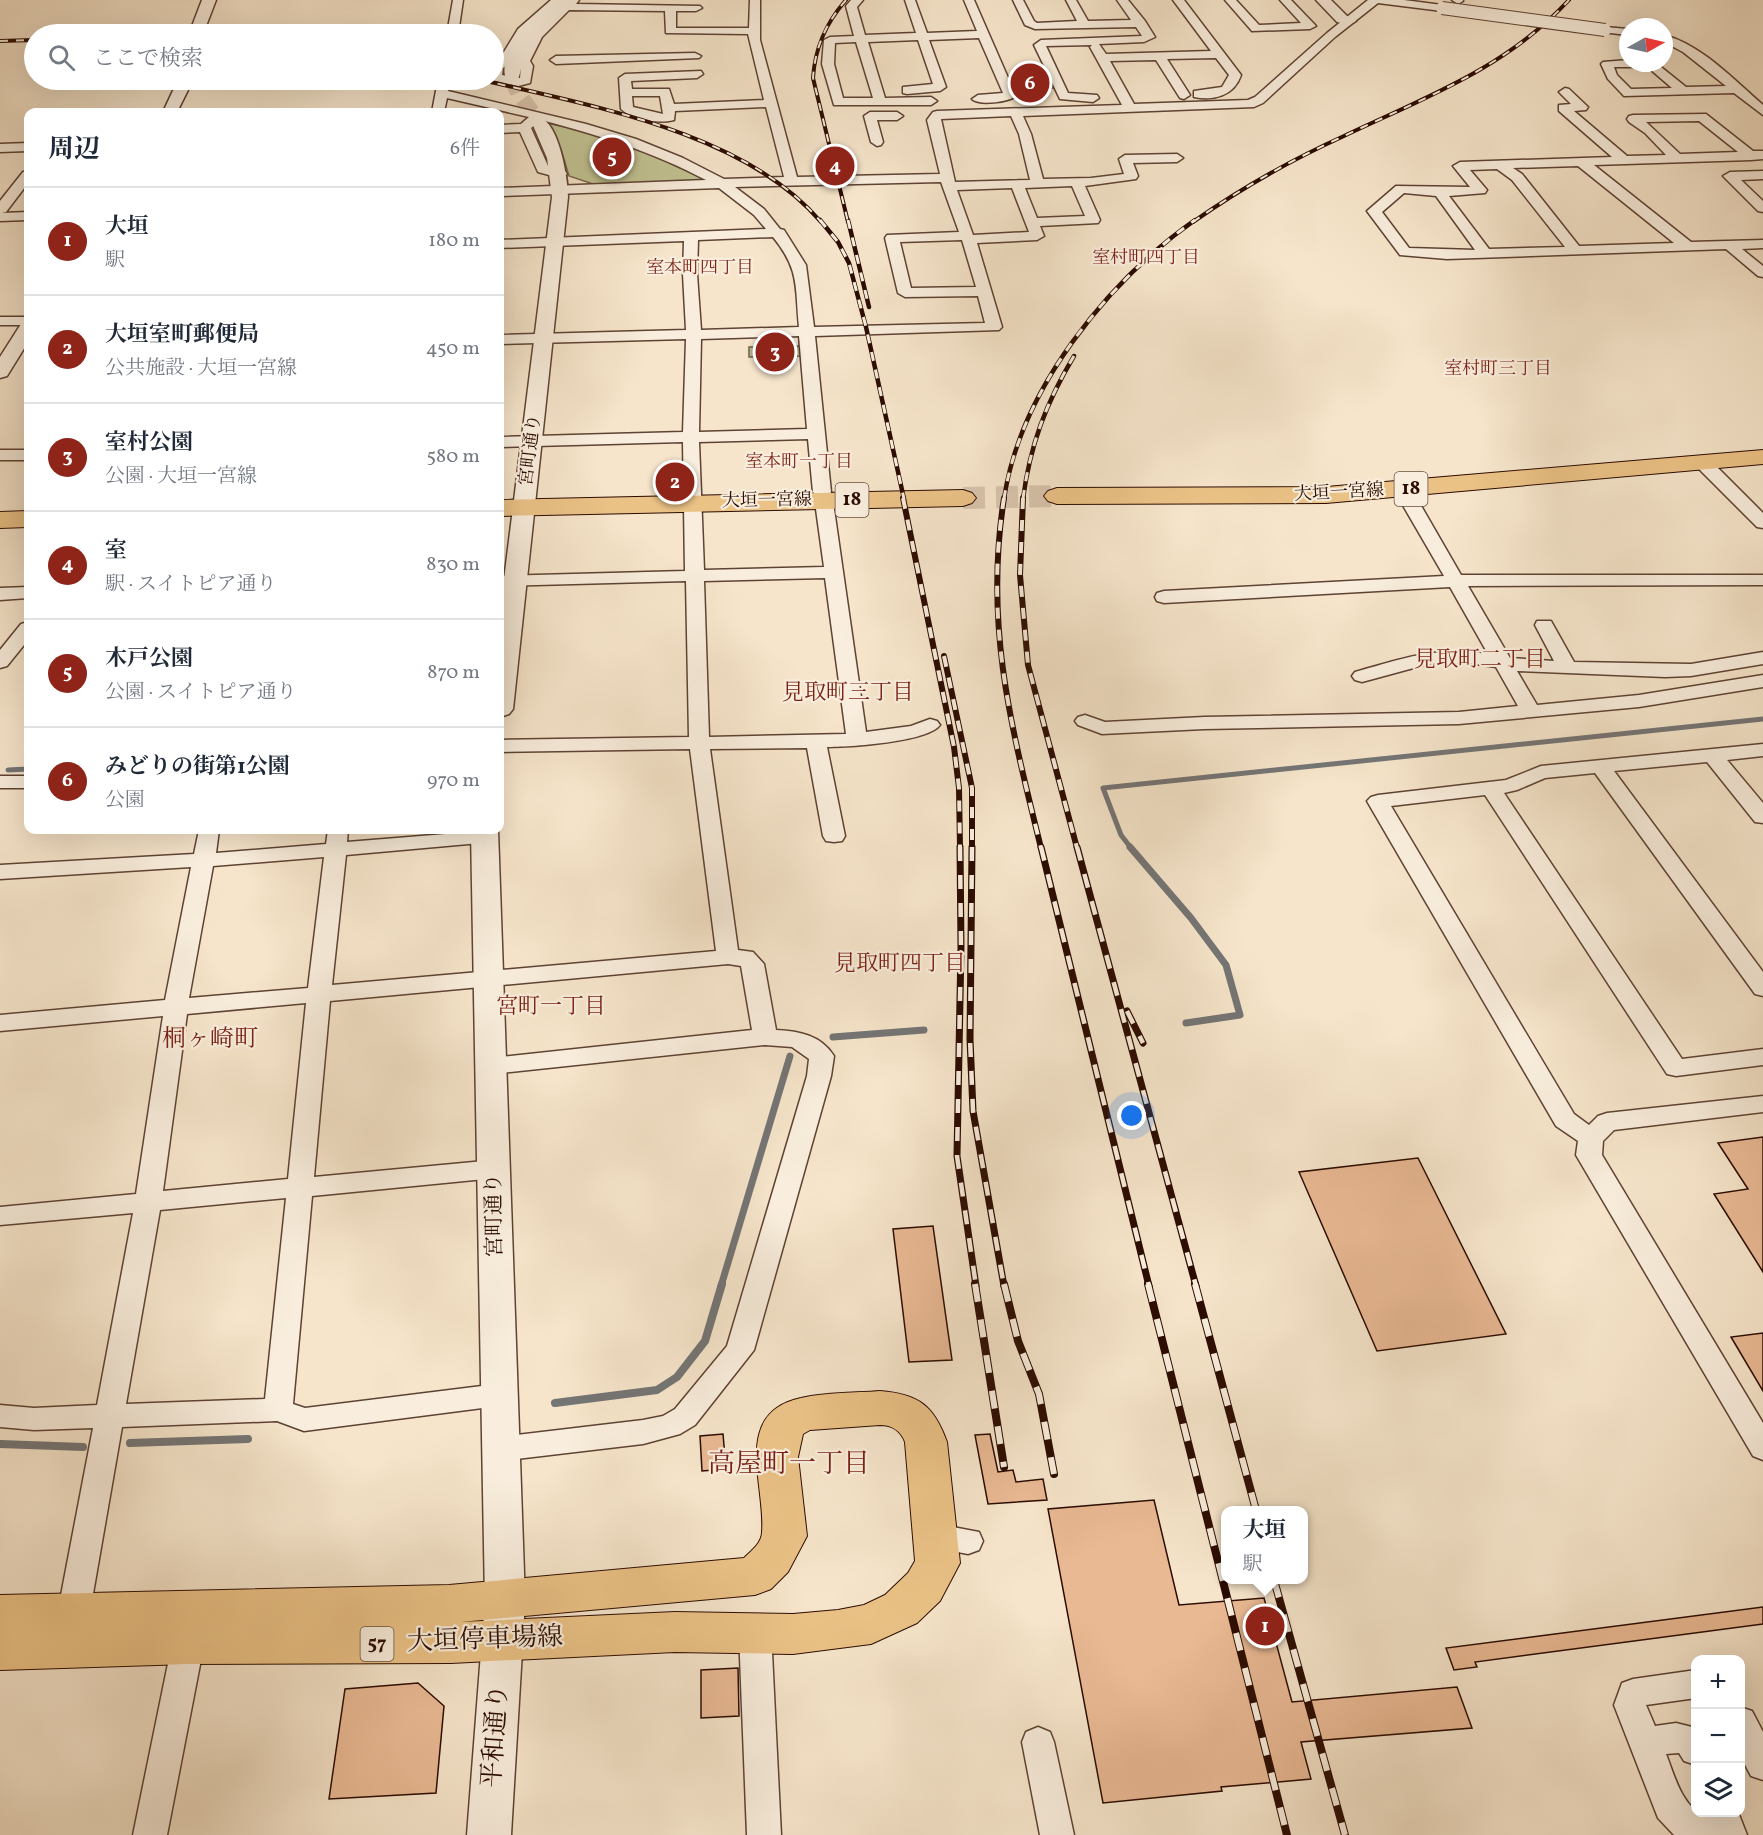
<!DOCTYPE html>
<html lang="ja">
<head>
<meta charset="utf-8">
<style>
  :root { --surface:#fff; --page:#f2f2f3; --text:#1f2937; --muted:#747a83; --line:#e0e1e3; --accent:#8f2418 }
  body { margin:0; font-family:Vollkorn,"Noto Serif JP",serif; background:var(--page); color:var(--text) }
  .controls { position:absolute; right:18px; bottom:18px; display:grid; overflow:hidden; border-radius:12px; box-shadow:0 6px 24px #0002 }
  .controls button { width:54px; height:54px; display:grid; place-items:center; padding:0; border:0; border-bottom:2px solid var(--line); background:var(--surface); color:var(--text); font:30px sans-serif }
  .compass { position:absolute; left:1619px; top:18px; width:54px; height:54px; border-radius:50%; background:var(--surface); box-shadow:0 6px 24px #0002; rotate:82deg }
  .you { position:absolute; left:1132px; top:1116px; width:21px; height:21px; margin:-15px; border:4px solid #fff; border-radius:50%; background:#1a73e8; box-shadow:0 0 0 9px #1a73e833 }
  .badge { display:grid; place-items:center; width:39px; height:39px; border-radius:50%; background:var(--accent); color:#fff; font-size:20px; font-weight:700 }
  .pin { position:absolute; translate:-50% -50%; border:3px solid #fff; box-shadow:0 2px 6px #0006 }
  .popup { position:absolute; left:1221px; top:1506px; width:87px; height:78px; box-sizing:border-box; display:grid; place-content:center; border-radius:12px; background:var(--surface); filter:drop-shadow(0 2px 4px #0005); font-size:20px; white-space:nowrap; color:var(--muted) }
  .popup b { font-size:22px; color:var(--text) }
  .popup::after { content:''; position:absolute; left:50%; top:100%; margin-left:-12px; border:12px solid transparent; border-top-color:var(--surface) }
  .list { margin:0; padding:0; list-style:none }
  h2 { display:flex; justify-content:space-between; align-items:center; height:78px; margin:0; padding:0 24px; font-size:26px }
  h2 small { font-size:20px; font-weight:400; color:var(--muted) }
  .list li { display:grid; grid-template-columns:39px 1fr auto; gap:18px; align-items:center; box-sizing:border-box; height:108px; padding:0 24px; border-top:2px solid var(--line) }
  .list b { display:block; font-size:22px; white-space:nowrap }
  .list p { margin:0; font-size:20px; white-space:nowrap; color:var(--muted) }
  .list em { font-size:20px; font-style:normal; color:var(--muted) }
  .icon { flex:none; width:33px; height:33px; fill:none; stroke:currentColor; stroke-width:2; stroke-linecap:round; stroke-linejoin:round }
  .map { position:relative; flex:none; width:1763px; height:1835px; overflow:hidden }
  .search { position:absolute; background:var(--surface); box-shadow:0 6px 24px #0002; left:24px; top:24px; width:480px; height:66px; display:flex; align-items:center; gap:15px; box-sizing:border-box; padding:0 21px; border-radius:33px; color:var(--muted); font-size:22px }
  .panel { position:absolute; background:var(--surface); box-shadow:0 6px 24px #0002; left:24px; top:108px; width:480px; height:726px; border-radius:12px }
  .map>svg:first-child { display:block }
  .green { fill:#c2c393; stroke:#76674a; stroke-width:1.5 }
  .lines { fill:none; stroke-linecap:round; stroke-linejoin:round }
  .stream-far2 { stroke:#747575; stroke-width:5 }
  .stream-far1 { stroke:#747575; stroke-width:7 }
  .stream { stroke:#747575; stroke-width:8 }
  .building { fill:#e9b994; stroke:#2b0b00; stroke-width:1.5 }
  .tertiary-tunnel { stroke:#d8c4ad; stroke-width:16; stroke-dasharray:16 8; stroke-linecap:butt }
  .primary-tunnel { stroke:#d8c4ad; stroke-width:22; stroke-dasharray:22 11; stroke-linecap:butt }
  .minor-casing { stroke:#5e4233; stroke-width:3 }
  .tertiary-casing { stroke:#5e4233; stroke-width:3 }
  .primary-casing { stroke:#2b0b00; stroke-width:2 }
  .minor { fill:#f9eedd; fill-rule:evenodd }
  .tertiary { fill:#f9eedd; fill-rule:evenodd }
  .primary { fill:#ebc286; fill-rule:evenodd }
  .rail-far4-casing { stroke:#2b0b00; stroke-width:4 }
  .rail-far3-casing { stroke:#2b0b00; stroke-width:4.5 }
  .rail-far2-casing { stroke:#2b0b00; stroke-width:6 }
  .rail-far1-casing { stroke:#2b0b00; stroke-width:7 }
  .rail-casing { stroke:#2b0b00; stroke-width:8 }
  .rail-far4 { stroke:#f9eedd; stroke-width:2; stroke-dasharray:8; stroke-linecap:butt }
  .rail-far3 { stroke:#f9eedd; stroke-width:3; stroke-dasharray:9; stroke-linecap:butt }
  .rail-far2 { stroke:#f9eedd; stroke-width:4; stroke-dasharray:11; stroke-linecap:butt }
  .rail-far1 { stroke:#f9eedd; stroke-width:4.5; stroke-dasharray:14; stroke-linecap:butt }
  .rail { stroke:#f9eedd; stroke-width:6; stroke-dasharray:18; stroke-linecap:butt }
  .minor-bridge-casing { stroke:#5e4233; stroke-width:14; stroke-linecap:butt }
  .minor-bridge { stroke:#f9eedd; stroke-width:12 }
  .labels { text-anchor:middle; dominant-baseline:central; stroke-width:4.5; stroke-linejoin:round; paint-order:stroke }
  .far-neighbourhood-label { font-size:18px; fill:#7a1f14; stroke:#f9eedd }
  .far-street-label { font-size:18px; fill:#2b0b00; stroke:#f9eedd }
  .shield { fill:#f9eedd; stroke:#694f42; stroke-width:1.5 }
  .shield-label { font-size:20px; font-weight:bold; fill:#2b0b00 }
  .street-label { font-size:21px; fill:#2b0b00; stroke:#f9eedd }
  .neighbourhood-label { font-size:22px; fill:#7a1f14; stroke:#f9eedd }
  .quarter-label { font-size:24px; fill:#7a1f14; stroke:#f9eedd }
  .near-street-label { font-size:26px; fill:#2b0b00; stroke:#f9eedd }
  .near-neighbourhood-label { font-size:27px; fill:#7a1f14; stroke:#f9eedd }
</style>
</head>
<body>
<div class="map">
<svg width="1763" height="1835" viewBox="0 0 1763 1835">
  <rect width="100%" height="100%" fill="#f6e5cb"/>
  <filter id="stains"><feTurbulence type="fractalNoise" baseFrequency=".00333" numOctaves="4"/><feColorMatrix values="0 0 0 0 .2 0 0 0 0 .09 0 0 0 0 .02 0 0 0 .5 -.17"/></filter>
  <radialGradient id="worn" r=".72"><stop offset=".6" stop-color="#630" stop-opacity="0"/><stop offset="1" stop-color="#630" stop-opacity=".3"/></radialGradient>
  <path class="green" d="M1050,77L1055,88L1009,89L1005,78Z
    M546,123L576,129L642,150L708,181L593,184L569,176L561,149Z
    M800,346L801,356L749,357V347Z"/>
  <g class="lines">
    <path class="stream-far2" d="M8,770L28,769
      M1131,848L1121,835L1103,788L1763,719"/>
    <path class="stream-far1" d="M1130,847L1191,918L1226,965L1240,1015L1186,1023
      M833,1037L924,1030
      M721,1286L790,1056"/>
    <path class="stream" d="M555,1403L657,1390L677,1377L705,1341L722,1284
      M130,1443L248,1439
      M0,1444L83,1447"/>
  </g>
  <path class="building" d="M1763,1137V1272L1714,1194L1748,1189L1718,1143Z
    M1418,1158L1506,1334L1377,1351L1299,1172Z
    M933,1226L952,1360L909,1362L893,1229Z
    M1763,1333V1391L1731,1337Z
    M723,1434L726,1469L702,1471L700,1436Z
    M990,1434L998,1472L1013,1470L1016,1482L1043,1479L1047,1500L988,1504L975,1435Z
    M1154,1500L1179,1605L1264,1598L1292,1702L1457,1687L1472,1728L1301,1742L1311,1779L1221,1787L1222,1791L1103,1803L1048,1509Z
    M1763,1607V1624L1475,1662L1477,1667L1454,1670L1446,1648Z
    M738,1668L739,1716L701,1718V1670Z
    M418,1683L444,1706L436,1793L329,1799L345,1689Z"/>
  <g class="lines">
    <path class="tertiary-tunnel" d="M512,78L518,93L540,123"/>
    <path class="primary-tunnel" d="M963,498L1057,496"/>
    <defs>
      <path id="minor" d="M453,0H463L458,34H447Z
        M551,0H563L527,33L510,62L503,68L502,75L520,78L521,66L518,61C528,35 547,18 568,0H579L576,4L700,6L702,8L696,11H676V28H749L750,0H760V40L797,177L940,174L927,120L933,112L937,111L1122,105L1090,47L1092,45L1046,46L1068,93L1097,95L1099,98L1093,102L1060,99L1034,45L1041,40L1142,36L1136,27L1035,29L1025,25L1013,0H1023L1034,21L1037,23L1077,21L1066,0H1076L1088,21L1131,20L1117,0H1128L1145,21L1155,37L1144,42L1099,44L1106,54L1211,51L1173,0H1184L1241,75C1234,96 1213,101 1194,97V91L1222,87L1229,75L1216,58L1167,59L1190,95L1184,99L1180,98L1156,60L1110,61L1134,104L1248,100L1255,97L1327,33L1368,0H1404L1442,5L1448,8L1442,11L1378,3L1335,37L1263,103L1254,107L1023,116L1031,134L1043,179L1091,178L1124,174L1119,159L1125,155L1177,154L1183,158L1177,162L1133,163L1138,176L1136,179L1085,186L1100,220L1098,223L1040,226L1044,236L1037,240L977,243L1002,327L999,330L815,336L831,492L828,496H816L813,492L808,439L699,442L704,570L824,567L816,509L819,505H831L834,509L866,732L911,726L930,719L937,721L940,725C928,742 849,747 827,747L845,836L842,841L834,842L826,841L823,836L807,748L710,749L738,950L753,952L764,964L776,1030C798,1031 821,1035 834,1056L831,1076L754,1350L695,1425L680,1434L643,1444L499,1461L489,1457L484,1449L489,1441L499,1437L643,1420L663,1416L675,1409L727,1346L807,1076L809,1059L792,1047L765,1045L491,1074L482,1072L479,1066L482,1060L491,1058L752,1030L741,966L728,964L330,1001L314,1177L495,1160L504,1163L508,1169L504,1175L495,1178L312,1196L293,1404L305,1408L498,1384L508,1387L512,1395L508,1403L498,1406L304,1431L277,1421L122,1427L90,1611L85,1620L74,1624L63,1620L58,1611L93,1428L34,1430L0,1427V1405L34,1408L97,1405L133,1213L0,1225V1207L136,1194L163,1016L0,1031V1015L165,1000L191,867L0,879V865L194,854L199,830H219L216,853L326,844L328,830H348L347,842L483,831L491,832L494,837L491,842L346,855L332,985L716,951L690,749L500,752V740L689,737L686,581L500,586V576L685,571L683,442L500,447V437L683,432L686,339L500,344V335L686,330L683,274L684,241L500,248V240L766,229L754,215L719,188L500,196V188L706,180C653,152 599,135 541,120L531,128L548,166L565,171L567,174L560,178L538,172L520,132L500,133V125L521,124L529,117L447,98L444,112H432L438,80H450L448,91L586,124L636,139L683,158L724,179L784,177L766,107L675,111L674,120C658,124 633,120 621,109L619,78L625,74L701,71L703,74L697,78L631,81L632,89H669L674,104L764,100L748,34L666,33L665,11L569,10L542,37L530,61L533,66L530,83L518,86L492,80L494,63L499,60L518,29ZM632,96H660L663,114L633,107ZM1011,116L1019,134L1030,180L955,182L941,119ZM941,182L959,232L887,235L885,238L898,293L905,297L978,296L985,323L814,327L806,265L784,230L780,229L764,209L735,187ZM1072,186L1085,216L1037,218L1025,188ZM1012,188L1029,232L973,235L957,190ZM773,237C800,270 795,287 799,327L701,330L697,274L698,240ZM962,240L976,287L911,288L900,242ZM799,336L807,429L699,432L701,339ZM825,578L846,734L709,737L704,581ZM324,857L308,988L189,998L213,866ZM306,1003L288,1179L163,1191L187,1014ZM286,1198L265,1399L126,1404L160,1210Z
        M851,0H863L857,7L865,35L916,33L905,0H915L927,33L977,31L964,0H974L1016,96C1008,102 980,106 972,99L978,95L1003,93L979,38L929,40L946,87L940,91L907,94L903,93V87L933,84L918,40L868,42L885,98L931,97L937,101L931,105H834L822,64L824,40L830,37L854,36L846,6ZM856,42L873,98H843L834,64L835,43Z
        M1225,0H1236L1259,25L1301,23L1280,0H1291L1316,26L1310,29L1252,31Z
        M1452,0H1463V1L1458,4Z
        M1605,27L1628,29V35L1601,32L1599,30Z
        M1664,35C1702,45 1734,80 1763,105V115L1734,93L1624,96L1608,79L1601,64L1603,62L1628,60V63H1639L1633,67H1614L1617,75L1631,89L1672,88L1643,63H1656L1686,87L1726,86L1683,52L1664,42Z
        M695,53L701,56L699,58L556,64L550,60L556,56Z
        M1565,88L1569,89L1588,107L1586,110L1574,111L1627,156L1666,155L1645,133L1629,122L1627,119L1629,116L1633,115L1706,114L1753,151H1763V159L1751,160L1594,165L1691,242L1763,240V248L1742,249L1763,266V277L1758,276L1726,249L1447,259L1400,255L1367,211L1396,186L1470,187L1453,166L1460,162L1612,157L1559,111V105L1571,104L1559,92ZM1699,121L1738,152L1680,154L1646,122ZM1578,166L1674,243L1579,246L1522,174L1513,168ZM1497,169L1512,180L1565,247L1489,249L1449,196L1485,193L1487,190L1470,170ZM1404,193L1436,196L1475,250L1409,248L1382,212Z
        M870,112H897L903,116L897,120H877L883,142L881,145L877,146L871,142L864,116Z
        M28,143V151L0,152V144Z
        M28,171V183L6,212L2,213L28,212V220L0,221V201L23,172Z
        M1763,171V179L1741,180L1763,201V212L1758,211L1723,176L1730,172Z
        M0,317H28V325H0Z
        M0,450H28V460H0Z
        M1702,457L1708,458L1763,513V528L1757,527L1696,466L1694,462L1696,458Z
        M1403,485L1409,486L1412,490L1461,575H1763V585L1468,586L1510,658L1554,661L1535,625L1537,621H1551L1574,662L1691,664L1763,652V664L1691,676L1665,677L1517,671L1537,705L1639,695L1763,675V687L1639,707L1459,724L1204,729L1102,734L1078,725L1075,721L1078,717L1085,715L1105,722L1204,717L1459,712L1518,706L1496,667L1469,663H1432L1362,682L1355,680L1352,676L1355,672C1404,658 1436,646 1488,654L1450,587L1164,603L1157,601L1155,597L1157,593L1164,591L1444,576L1394,490L1397,486Z
        M28,587V598L0,600V588Z
        M28,622V640L7,666L0,668V650L21,624Z
        M1763,744V756L1727,760L1763,803V823L1755,822L1707,762L1614,771L1763,972V996L1755,994L1595,773L1545,778L1517,790L1504,793L1682,1059L1763,1049V1065L1676,1076L1667,1074L1485,795L1391,806L1574,1114L1589,1125L1598,1116L1607,1113L1763,1096V1112L1614,1130L1603,1141L1602,1155L1763,1423V1460L1753,1456L1576,1155L1578,1141L1556,1126L1367,801L1371,797L1378,795L1506,780L1541,766Z
        M0,776H28V788H0Z
        M937,1524L979,1532L983,1541L979,1550L968,1554L926,1546L922,1537L926,1528Z
        M755,1618L766,1622L771,1632L781,1835H747L739,1632L744,1622Z
        M188,1630L199,1634L204,1644L167,1835H133L172,1644L177,1634Z
        M1696,1670V1698L1646,1705L1655,1726L1676,1723L1696,1728V1765L1684,1761L1679,1753L1666,1754C1675,1777 1682,1807 1706,1817L1704,1812H1738L1747,1835H1674L1658,1818L1614,1705L1622,1683L1633,1679Z
        M1740,1707L1752,1711L1763,1732V1780L1751,1776L1740,1755Z
        M1038,1727L1050,1732L1054,1742L1074,1835H1040L1022,1742L1026,1732Z"/>
      <path id="tertiary" d="M202,0H216L203,34H189Z
        M558,0H574C561,16 540,26 529,44C521,56 523,70 517,81H507C493,54 539,14 558,0Z
        M1316,0H1331L1347,16L1356,21L1349,25L1337,22Z
        M178,80H193L177,112H163Z
        M540,118C559,123 568,179 568,197L513,709L509,714L500,717V612L552,197L547,158L532,123Z
        M28,322V342L7,376L0,378V357L21,324Z
        M471,830H498L525,1601L511,1835H467L485,1601Z"/>
      <path id="primary" d="M1763,450V464L1326,503L1057,504L1048,501L1044,496L1048,491L1057,488L1326,487Z
        M963,490L972,493L976,498L972,503L963,506L500,516V500Z
        M28,511V527L0,528V512Z
        M880,1391C919,1394 934,1406 947,1442L960,1563L940,1601L917,1623L871,1644L793,1654L675,1652L451,1663L188,1664L0,1670V1595L449,1585L744,1558C751,1551 762,1543 762,1532C766,1486 731,1413 801,1398C826,1392 855,1393 880,1391ZM880,1425C892,1425 901,1431 905,1442L915,1561L908,1573L885,1595L864,1605L838,1610L793,1614L675,1612L460,1622L755,1595L771,1589L788,1572L807,1536L798,1457L803,1434L810,1430Z"/>
    </defs>
    <use href="#minor" class="minor-casing"/>
    <use href="#tertiary" class="tertiary-casing"/>
    <use href="#primary" class="primary-casing"/>
    <use href="#minor" class="minor"/>
    <use href="#tertiary" class="tertiary"/>
    <use href="#primary" class="primary"/>
    <defs>
      <path id="rail-far4" d="M846,0C826,23 815,47 813,78L848,222
        M0,41L34,40
        M482,80C591,106 745,132 821,222
        M1193,222C1240,189 1291,160 1344,136C1426,97 1506,68 1569,0"/>
      <path id="rail-far3" d="M820,220L838,242L849,263L866,327L904,499
        M848,220L869,307
        M1004,499C1020,390 1107,282 1195,220
        M1023,499C1030,445 1046,403 1074,356"/>
      <path id="rail-far2" d="M903,498L954,747L959,788L960,848
        M1004,498C984,625 1011,726 1041,848
        M1023,498L1020,575L1028,665L1077,848
        M944,656L972,788V848"/>
      <path id="rail-far1" d="M960,847L961,947L957,1156L976,1286
        M972,847L970,1039L973,1111L1004,1286
        M1041,847L1149,1286
        M1077,847L1196,1286
        M1127,1011L1143,1043"/>
      <path id="rail" d="M975,1284L1004,1467
        M1004,1284L1018,1341L1039,1394L1054,1474
        M1148,1284L1287,1835
        M1195,1284L1256,1510
        M1274,1580L1345,1835"/>
    </defs>
    <use href="#rail-far4" class="rail-far4-casing"/>
    <use href="#rail-far3" class="rail-far3-casing"/>
    <use href="#rail-far2" class="rail-far2-casing"/>
    <use href="#rail-far1" class="rail-far1-casing"/>
    <use href="#rail" class="rail-casing"/>
    <use href="#rail-far4" class="rail-far4"/>
    <use href="#rail-far3" class="rail-far3"/>
    <use href="#rail-far2" class="rail-far2"/>
    <use href="#rail-far1" class="rail-far1"/>
    <use href="#rail" class="rail"/>
    <defs>
      <path id="minor-bridge" d="M1442,8L1605,30"/>
    </defs>
    <use href="#minor-bridge" class="minor-bridge-casing"/>
    <use href="#minor-bridge" class="minor-bridge"/>
  </g>
  <g class="labels">
    <g class="far-neighbourhood-label">
      <text x="1146" y="258">室村町四丁目</text>
      <text x="700" y="268">室本町四丁目</text>
      <text x="1498" y="369">室村町三丁目</text>
      <text x="799" y="462">室本町一丁目</text>
    </g>
    <g class="far-street-label">
      <text transform="translate(531 450) rotate(-83)">宮町通り</text>
      <text transform="translate(1339 493) rotate(-3)">大垣一宮線</text>
      <text transform="translate(767 501) rotate(-1)">大垣一宮線</text>
    </g>
    <g class="shield">
      <rect x="1394.5" y="472" width="33" height="34" rx="4.5"/>
      <rect x="835.5" y="483" width="33" height="34" rx="4.5"/>
      <rect x="360.5" y="1627" width="33" height="34" rx="4.5"/>
    </g>
    <g class="shield-label">
      <text x="1411" y="489">18</text>
      <text x="852" y="500">18</text>
      <text x="377" y="1644">57</text>
    </g>
    <g class="street-label">
      <text transform="translate(495 1215) rotate(-91)">宮町通り</text>
    </g>
    <g class="neighbourhood-label">
      <text x="1480" y="660">見取町二丁目</text>
      <text x="848" y="693">見取町三丁目</text>
      <text x="900" y="964">見取町四丁目</text>
      <text x="551" y="1007">宮町一丁目</text>
    </g>
    <g class="quarter-label">
      <text x="210" y="1040">桐ヶ崎町</text>
    </g>
    <g class="near-street-label">
      <text transform="translate(485 1640) rotate(-2)">大垣停車場線</text>
      <text transform="translate(496 1736) rotate(-86)">平和通り</text>
    </g>
    <g class="near-neighbourhood-label">
      <text x="789" y="1465">高屋町一丁目</text>
    </g>
  </g>
  <rect width="100%" height="100%" filter="url(#stains)"/>
  <rect width="100%" height="100%" fill="url(#worn)"/>
</svg>
<div class="controls">
<button>+</button>
<button>−</button>
<button><svg class="icon" aria-label="layers" viewBox="0 0 24 24"><path d="M12 4l9 5-9 5-9-5zM3 14l9 5 9-5"/></svg></button>
</div>
<svg class="compass" viewBox="-18 -18 36 36"><path d="M0-13l5 13h-10z" fill="#e53935"/><path d="M0 13l5-13h-10z" fill="#747a83"/></svg>
<div class="you"></div>
<div class="pin badge" style="left:1265px;top:1626px">1</div>
<div class="popup"><b>大垣</b>駅</div>
<div class="pin badge" style="left:675px;top:482px">2</div>
<div class="pin badge" style="left:775px;top:352px">3</div>
<div class="pin badge" style="left:835px;top:166px">4</div>
<div class="pin badge" style="left:612px;top:157px">5</div>
<div class="pin badge" style="left:1030px;top:83px">6</div>
<div class="search"><svg class="icon" aria-label="search" viewBox="0 0 24 24"><circle cx="10" cy="10" r="6"/><path d="M15 15l6 6"/></svg>ここで検索</div>
<section class="panel">
<h2>周辺<small>6件</small></h2>
<ul class="list">
<li><span class="badge">1</span><div><b>大垣</b><p>駅</p></div><em>180 m</em></li>
<li><span class="badge">2</span><div><b>大垣室町郵便局</b><p>公共施設 · 大垣一宮線</p></div><em>450 m</em></li>
<li><span class="badge">3</span><div><b>室村公園</b><p>公園 · 大垣一宮線</p></div><em>580 m</em></li>
<li><span class="badge">4</span><div><b>室</b><p>駅 · スイトピア通り</p></div><em>830 m</em></li>
<li><span class="badge">5</span><div><b>木戸公園</b><p>公園 · スイトピア通り</p></div><em>870 m</em></li>
<li><span class="badge">6</span><div><b>みどりの街第1公園</b><p>公園</p></div><em>970 m</em></li>
</ul>
</section>
</div>
</body>
</html>
